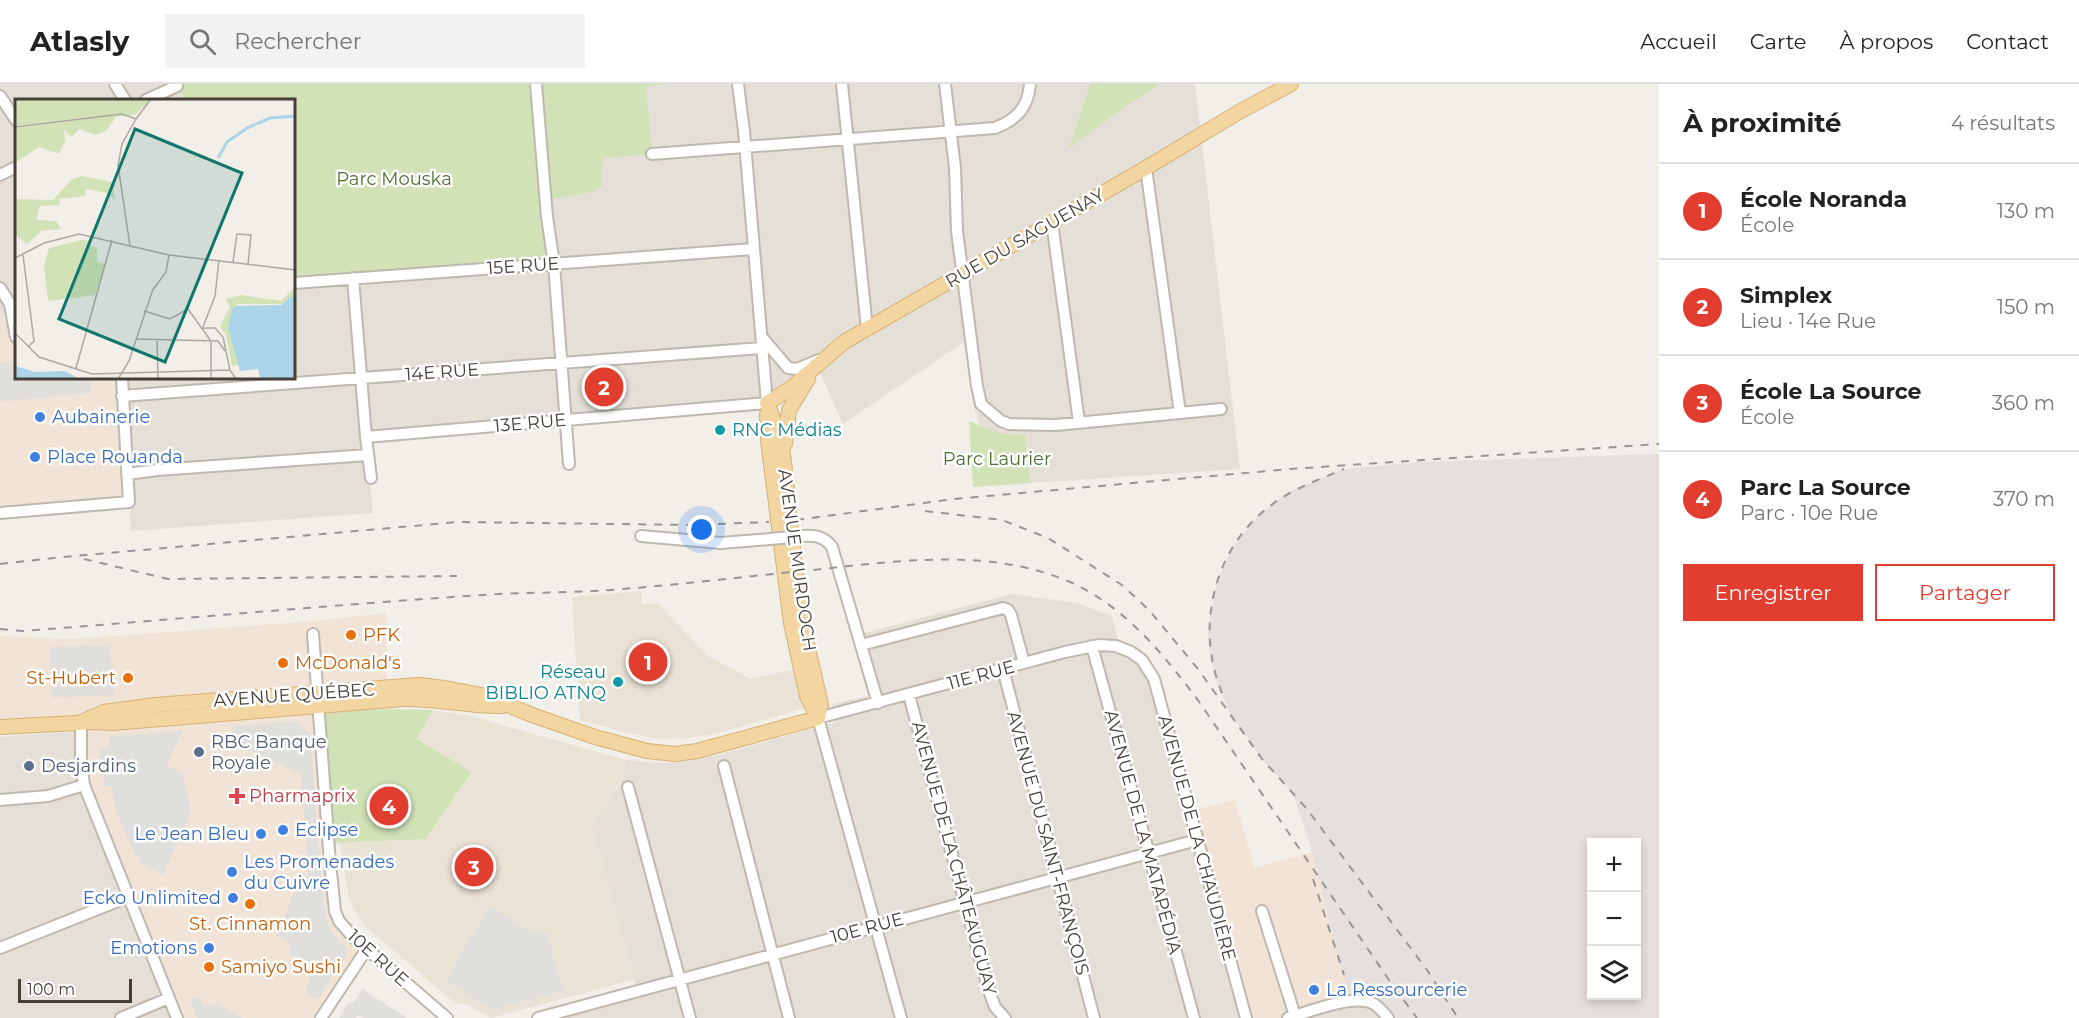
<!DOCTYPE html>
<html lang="fr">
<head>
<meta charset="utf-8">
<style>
  :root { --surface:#fff; --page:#f2f2f2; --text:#222; --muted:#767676; --line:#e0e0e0; --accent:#e13e30 }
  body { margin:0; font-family:Montserrat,sans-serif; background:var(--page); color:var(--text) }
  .controls { position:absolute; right:18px; bottom:18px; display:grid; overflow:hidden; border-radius:0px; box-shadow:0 3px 9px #0003 }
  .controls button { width:54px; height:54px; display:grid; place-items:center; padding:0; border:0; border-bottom:2px solid var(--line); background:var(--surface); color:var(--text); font:30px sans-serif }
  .scale { position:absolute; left:18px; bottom:15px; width:114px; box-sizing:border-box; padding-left:6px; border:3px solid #453f38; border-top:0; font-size:16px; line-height:21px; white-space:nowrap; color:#453f38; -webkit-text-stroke:4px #fff; paint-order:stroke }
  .you { position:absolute; left:702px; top:446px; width:21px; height:21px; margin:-15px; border:4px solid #fff; border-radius:50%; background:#1a73e8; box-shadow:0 0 0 9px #1a73e833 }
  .badge { display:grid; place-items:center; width:39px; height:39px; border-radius:50%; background:var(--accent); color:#fff; font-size:20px; font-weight:700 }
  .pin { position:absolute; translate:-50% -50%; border:3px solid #fff; box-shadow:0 2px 6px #0006 }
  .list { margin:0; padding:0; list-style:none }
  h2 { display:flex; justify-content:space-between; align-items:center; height:78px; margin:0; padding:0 24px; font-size:26px }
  h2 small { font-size:20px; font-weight:400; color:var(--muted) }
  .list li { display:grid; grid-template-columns:39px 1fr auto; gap:18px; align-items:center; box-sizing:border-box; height:96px; padding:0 24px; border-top:2px solid var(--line) }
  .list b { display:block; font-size:22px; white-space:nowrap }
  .list p { margin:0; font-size:20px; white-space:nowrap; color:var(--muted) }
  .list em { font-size:20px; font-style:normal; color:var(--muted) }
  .actions { display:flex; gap:12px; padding:18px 24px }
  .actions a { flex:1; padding:14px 0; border:2px solid var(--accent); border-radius:0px; text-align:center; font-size:21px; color:var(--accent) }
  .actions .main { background:var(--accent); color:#fff }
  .icon { flex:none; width:33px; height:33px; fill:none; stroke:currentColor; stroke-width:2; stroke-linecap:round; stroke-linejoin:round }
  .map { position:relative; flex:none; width:1659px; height:934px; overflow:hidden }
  header { display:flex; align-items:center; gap:36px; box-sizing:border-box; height:84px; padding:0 30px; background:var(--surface); border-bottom:2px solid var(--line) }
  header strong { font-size:28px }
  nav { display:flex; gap:33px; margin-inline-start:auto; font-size:21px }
  .search { width:420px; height:54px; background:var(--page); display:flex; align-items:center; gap:15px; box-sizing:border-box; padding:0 21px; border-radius:0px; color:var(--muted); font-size:22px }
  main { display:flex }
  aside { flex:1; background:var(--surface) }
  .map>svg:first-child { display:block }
  .residential { fill:#e5e0d7 }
  .commercial { fill:#f1e4d6 }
  .industrial { fill:#e5e0dd; fill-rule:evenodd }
  .education { fill:#eae2d4 }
  .green { fill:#d1e2b6 }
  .parking { fill:#e1dfdc }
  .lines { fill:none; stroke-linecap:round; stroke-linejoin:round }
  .minor-casing { stroke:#bfb8af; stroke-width:14 }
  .major-casing { stroke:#d6b172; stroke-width:16 }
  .minor { stroke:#fff; stroke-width:10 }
  .major { stroke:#f3d5a1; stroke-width:14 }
  .rail { stroke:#969696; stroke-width:2; stroke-dasharray:8 8; stroke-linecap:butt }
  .minor-bridge-casing { stroke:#bfb8af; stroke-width:14; stroke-linecap:butt }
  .minor-bridge { stroke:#fff; stroke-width:10 }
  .shop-dot { fill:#3f7fe0; stroke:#fff; stroke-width:2 }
  .culture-dot { fill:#0f9aa8; stroke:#fff; stroke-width:2 }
  .food-dot { fill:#e8710a; stroke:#fff; stroke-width:2 }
  .service-dot { fill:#5c6f8a; stroke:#fff; stroke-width:2 }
  .health-dot { fill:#e0444e; stroke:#fff; stroke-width:2 }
  .labels { text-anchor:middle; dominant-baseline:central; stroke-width:5; stroke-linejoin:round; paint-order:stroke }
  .park-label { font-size:18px; fill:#4e7032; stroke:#fff }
  .street-label { font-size:18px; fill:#453f38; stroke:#fff }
  .shop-label { font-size:18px; fill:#366cbe; stroke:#fff; text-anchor:start }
  .culture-label { font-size:18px; fill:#0d838f; stroke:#fff; text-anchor:start }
  .food-label { font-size:18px; fill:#c56008; stroke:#fff; text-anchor:start }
  .service-label { font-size:18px; fill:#4e5e75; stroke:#fff; text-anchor:start }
  .health-label { font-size:18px; fill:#be3a42; stroke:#fff; text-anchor:start }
  .inset-river { fill:none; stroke:#abd4e8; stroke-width:3 }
  .inset-road { fill:none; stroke:#ada8a2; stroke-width:1.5 }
  .view { fill:#0f766e; fill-opacity:0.15; stroke:#0f766e; stroke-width:3 }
  .inset-edge { fill:none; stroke:#453f38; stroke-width:3 }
</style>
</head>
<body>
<header>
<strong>Atlasly</strong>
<div class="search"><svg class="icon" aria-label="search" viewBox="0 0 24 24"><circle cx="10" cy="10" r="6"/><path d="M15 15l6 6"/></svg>Rechercher</div>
<nav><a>Accueil</a><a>Carte</a><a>À propos</a><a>Contact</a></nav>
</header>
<main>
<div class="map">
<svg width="1659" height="934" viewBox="0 0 1659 934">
  <rect width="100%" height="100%" fill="#f2eee8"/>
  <path class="residential" d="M0,0H176L185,16H16V253L11,225L0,230Z
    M665,0H1090L1070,63L1126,22L1161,0H1195L1240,385L1031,399L1025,351H1008L993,348L980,341L974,324L964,258L843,340L819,287L778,322L366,356L373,429L131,447L122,294H294V199L546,115L592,108L601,80L646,3Z
    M1012,510L1077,519L1112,532L1120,564L1131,568L1154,595L1246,934H538L637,907L592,741L620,701L626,676L656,679L686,677L718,671L836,638L832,620L868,612L853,552Z
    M81,647L177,934H0V653Z
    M1360,917L1388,934H1288Z"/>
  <path class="commercial" d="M11,225L16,253V294H122L129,418L0,429V230Z
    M386,529L387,597L313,605L329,817L333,837L341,848L366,866L321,934H177L84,701L81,638L0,640V552L74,555L316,537Z
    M1235,716L1254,784L1312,768L1350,918L1288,934H1246L1189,727Z"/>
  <path class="industrial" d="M1659,370V934H1388L1375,921L1350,918L1312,768L1293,709L1262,675L1230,629L1217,598L1209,566L1208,542L1217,498L1232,464L1257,433L1279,415L1291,407L1344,385L1420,378ZM1592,758H1636V912H1592Z"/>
  <path class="education" d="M641,507L642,520H658L708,572L751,595L796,585L808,623L719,649L687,654L660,655L628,649L580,636L572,513Z
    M433,626L470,632L626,676L620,701L592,741L635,895L491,934L464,919L456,920L364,841L353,824L348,808L339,758L427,755L472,689L415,655Z"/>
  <path class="green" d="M176,0H665L646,3L652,70L605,74L601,81L602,102L592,108L546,116L554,180L294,199V16H185Z
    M1090,0H1161L1126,22L1069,64Z
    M969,337C992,346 999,352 1025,351L1031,399L973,403Z
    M387,625L433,626L416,655L472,688L426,755L329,759L325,627Z"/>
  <path class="parking" d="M16,277V294H90L91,309L0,318V279Z
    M110,561L114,611L52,614L49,563Z
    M295,637L310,649L323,817L329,843L334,852L349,867L318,915L305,909L314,883L287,869L291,859L277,852L301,790L308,793L301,690L233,659L232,642Z
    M183,646L166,681L183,690L191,730L163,791L139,778L141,772L135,771L115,724L111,702H104L100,663H109V653Z
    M490,822L534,850L546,848L563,906L491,926L446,896Z
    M362,905L407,934H364L358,931L356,934H339L348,920L354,918Z
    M200,913L204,922L218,920L242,934H197L190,916Z"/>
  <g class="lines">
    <defs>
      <path id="minor" d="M115,0L125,16
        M536,0L547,133L554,180L569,380
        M842,0L867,245
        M945,0L955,84L957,147L977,302L981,320L1001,337L1009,340L1056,341L1221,325
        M0,12L16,36
        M146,16L177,2
        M652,70L995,44C1016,36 1028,24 1030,0
        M1146,84L1180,329
        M0,91L16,83
        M1052,138L1079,338
        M353,194L366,353L371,394
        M294,199L753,165
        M0,204L10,220L16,253
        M761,252L788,284L797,285L819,276
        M122,312L762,264
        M366,353L767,319L744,47L738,0
        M127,390L157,386L368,371
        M0,429L129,418L122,294
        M641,452L721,459L770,455
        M802,452C814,451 824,452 832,463L878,619
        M313,550L330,779L335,827L339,837L354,854L447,934
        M861,561L1003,524L1008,526L1011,531L1024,579
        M1092,562L1194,934
        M1003,585L1094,934
        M909,611L988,904L995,923L1005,934
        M81,638V679L84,701L177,934
        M724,682L789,934
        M628,703L690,934
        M0,716L48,712L84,701
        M1262,827L1295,932
        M0,864L128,813
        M121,934L169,914
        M321,934L366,866
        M538,934L1197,756
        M901,934L818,634L1065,568L1099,561L1116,562L1131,568L1142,576L1154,595L1246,934
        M1288,934C1308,928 1355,909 1374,920C1379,923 1384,929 1388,934"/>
      <path id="major" d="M767,319L791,304L844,258L1146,84L1239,28L1291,0
        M767,319L780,352L784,377L796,493L807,560L821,620L818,634
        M767,330L768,356L791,539L807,612L818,634
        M785,360L789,326L808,295
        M81,638L104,628L155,621L419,601L445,604L486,612L532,631L595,653L647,667L675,670L697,667L818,634
        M0,643L96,638L112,639L403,615C437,614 470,623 503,622"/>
    </defs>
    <use href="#minor" class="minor-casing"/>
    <use href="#major" class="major-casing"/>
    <use href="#minor" class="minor"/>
    <use href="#major" class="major"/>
    <path class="rail" d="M925,427L1002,436L1048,454L1122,501L1149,526L1198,585L1262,675L1307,725L1427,886L1458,934
      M796,436L954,415L1290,385L1659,360
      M84,475L168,495L457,492
      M0,480L63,473L458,438L692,441L769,438
      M0,545L23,547C181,535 340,520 498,510C540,508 581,509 622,505C686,500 749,492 813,486C897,477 989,463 1070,498C1126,523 1164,571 1200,619L1389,896L1417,934
      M1222,609C1195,544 1213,465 1270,422C1292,405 1318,396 1344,385
      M1313,795L1344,891"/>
    <defs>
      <path id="minor-bridge" d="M770,455L802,452"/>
    </defs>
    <use href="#minor-bridge" class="minor-bridge-casing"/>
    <use href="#minor-bridge" class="minor-bridge"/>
  </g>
  <g class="shop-dot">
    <circle cx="40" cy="333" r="6"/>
    <circle cx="35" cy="373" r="6"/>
    <circle cx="283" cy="746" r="6"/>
    <circle cx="261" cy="750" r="6"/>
    <circle cx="232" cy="788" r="6"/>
    <circle cx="233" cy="814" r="6"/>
    <circle cx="209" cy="864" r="6"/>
    <circle cx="1314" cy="906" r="6"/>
  </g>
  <g class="culture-dot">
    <circle cx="720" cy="346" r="6"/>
    <circle cx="618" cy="598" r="6"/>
  </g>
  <g class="food-dot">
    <circle cx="351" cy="551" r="6"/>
    <circle cx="283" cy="579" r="6"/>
    <circle cx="128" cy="594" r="6"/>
    <circle cx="250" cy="820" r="6"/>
    <circle cx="209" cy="883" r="6"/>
  </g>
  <g class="service-dot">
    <circle cx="199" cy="668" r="6"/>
    <circle cx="29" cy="682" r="6"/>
  </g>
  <path class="health-dot" d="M234 703h6v6h6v6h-6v6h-6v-6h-6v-6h6z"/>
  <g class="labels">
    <g class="park-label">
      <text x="394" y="95">Parc Mouska</text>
      <text x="997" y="375">Parc Laurier</text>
    </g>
    <g class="street-label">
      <text transform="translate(1025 154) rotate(-30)">RUE DU SAGUENAY</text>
      <text transform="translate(523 182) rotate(-4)">15E RUE</text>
      <text transform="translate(442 288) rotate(-4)">14E RUE</text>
      <text transform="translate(530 339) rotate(-5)">13E RUE</text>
      <text transform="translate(797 476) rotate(82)">AVENUE MURDOCH</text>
      <text transform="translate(981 591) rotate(-15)">11E RUE</text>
      <text transform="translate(294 611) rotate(-4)">AVENUE QUÉBEC</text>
      <text transform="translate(1143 748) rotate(75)">AVENUE DE LA MATAPÉDIA</text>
      <text transform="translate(1197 754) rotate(75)">AVENUE DE LA CHAUDIÈRE</text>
      <text transform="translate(1048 759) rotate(75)">AVENUE DU SAINT-FRANÇOIS</text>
      <text transform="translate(954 774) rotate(75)">AVENUE DE LA CHÂTEAUGUAY</text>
      <text transform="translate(867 844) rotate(-15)">10E RUE</text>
      <text transform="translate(378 874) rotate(42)">10E RUE</text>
    </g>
    <g class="shop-label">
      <text x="52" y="333">Aubainerie</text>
      <text x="47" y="373">Place Rouanda</text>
      <text x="295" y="746">Eclipse</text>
      <text x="249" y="750" text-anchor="end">Le Jean Bleu</text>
      <text x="244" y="778">Les Promenades<tspan x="244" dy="21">du Cuivre</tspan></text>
      <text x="221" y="814" text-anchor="end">Ecko Unlimited</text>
      <text x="197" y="864" text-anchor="end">Emotions</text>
      <text x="1326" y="906">La Ressourcerie</text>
    </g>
    <g class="culture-label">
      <text x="732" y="346">RNC Médias</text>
      <text x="606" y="588" text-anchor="end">Réseau<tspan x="606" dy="21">BIBLIO ATNQ</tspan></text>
    </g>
    <g class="food-label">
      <text x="363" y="551">PFK</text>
      <text x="295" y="579">McDonald's</text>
      <text x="116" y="594" text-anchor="end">St-Hubert</text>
      <text x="250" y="840" text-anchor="middle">St. Cinnamon</text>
      <text x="221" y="883">Samiyo Sushi</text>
    </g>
    <g class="service-label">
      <text x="211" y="658">RBC Banque<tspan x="211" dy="21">Royale</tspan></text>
      <text x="41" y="682">Desjardins</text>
    </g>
    <g class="health-label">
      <text x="249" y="712">Pharmaprix</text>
    </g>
  </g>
  <g transform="translate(15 15)">
    <rect width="280" height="280" fill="#f2eee8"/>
    <path d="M0,0H136L120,16L0,27ZM102,16L92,31L81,36L64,30L57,38L49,31L50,42L44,55L24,48L0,64V29ZM66,77L97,83L100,101L92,94L71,90L70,97L44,100L45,106L25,107L21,121L41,122L46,130L26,132L12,145L0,136V100L38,101L56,81ZM66,141H75L74,146L82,149V163L90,165L80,196L33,202L29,167L34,149ZM280,188V195L270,205H222L213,229L223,261V266L217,267L211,236L205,227L215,208L211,200L226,196L266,202Z" fill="#d1e2b6"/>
    <path d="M280,195V280L245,279L243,270L225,272L213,229L218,207L266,206ZM0,267L20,273L50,272L64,280H0Z" fill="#abd4e8"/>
    <path class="inset-river" d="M203,59L212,43L232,29L255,19L281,17"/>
    <path class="inset-road" d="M0,28L107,15L121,20L136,0M115,147L103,66L107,45L121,20M115,147L154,156M8,156L19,242L14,247M154,156L281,171M0,159L29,144L64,135L115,147M218,163L222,135L236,136L233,165M137,192L151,173L154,156M129,212L155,220L173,210L196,242V280M188,228L200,197L204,161M187,229H200L208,238L215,271M0,234L24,258L77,275L215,271L221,280M121,240L203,242L210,252M142,242L143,280M61,269L97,141M103,280L114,262L138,190"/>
    <path class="view" d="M120,30L227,74L150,263L44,220Z"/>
    <rect width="280" height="280" class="inset-edge"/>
  </g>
</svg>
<div class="controls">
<button>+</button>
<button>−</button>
<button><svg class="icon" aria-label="layers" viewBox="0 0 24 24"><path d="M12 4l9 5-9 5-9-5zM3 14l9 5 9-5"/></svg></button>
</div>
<div class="scale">100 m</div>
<div class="you"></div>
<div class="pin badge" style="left:648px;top:578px">1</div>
<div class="pin badge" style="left:604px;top:303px">2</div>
<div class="pin badge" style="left:474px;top:783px">3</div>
<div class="pin badge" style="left:389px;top:722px">4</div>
</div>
<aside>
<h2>À proximité<small>4 résultats</small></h2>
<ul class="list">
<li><span class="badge">1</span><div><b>École Noranda</b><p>École</p></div><em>130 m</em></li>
<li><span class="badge">2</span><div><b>Simplex</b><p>Lieu · 14e Rue</p></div><em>150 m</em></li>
<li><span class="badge">3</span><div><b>École La Source</b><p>École</p></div><em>360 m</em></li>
<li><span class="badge">4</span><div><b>Parc La Source</b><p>Parc · 10e Rue</p></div><em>370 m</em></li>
</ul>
<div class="actions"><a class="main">Enregistrer</a><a>Partager</a></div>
</aside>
</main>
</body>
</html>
